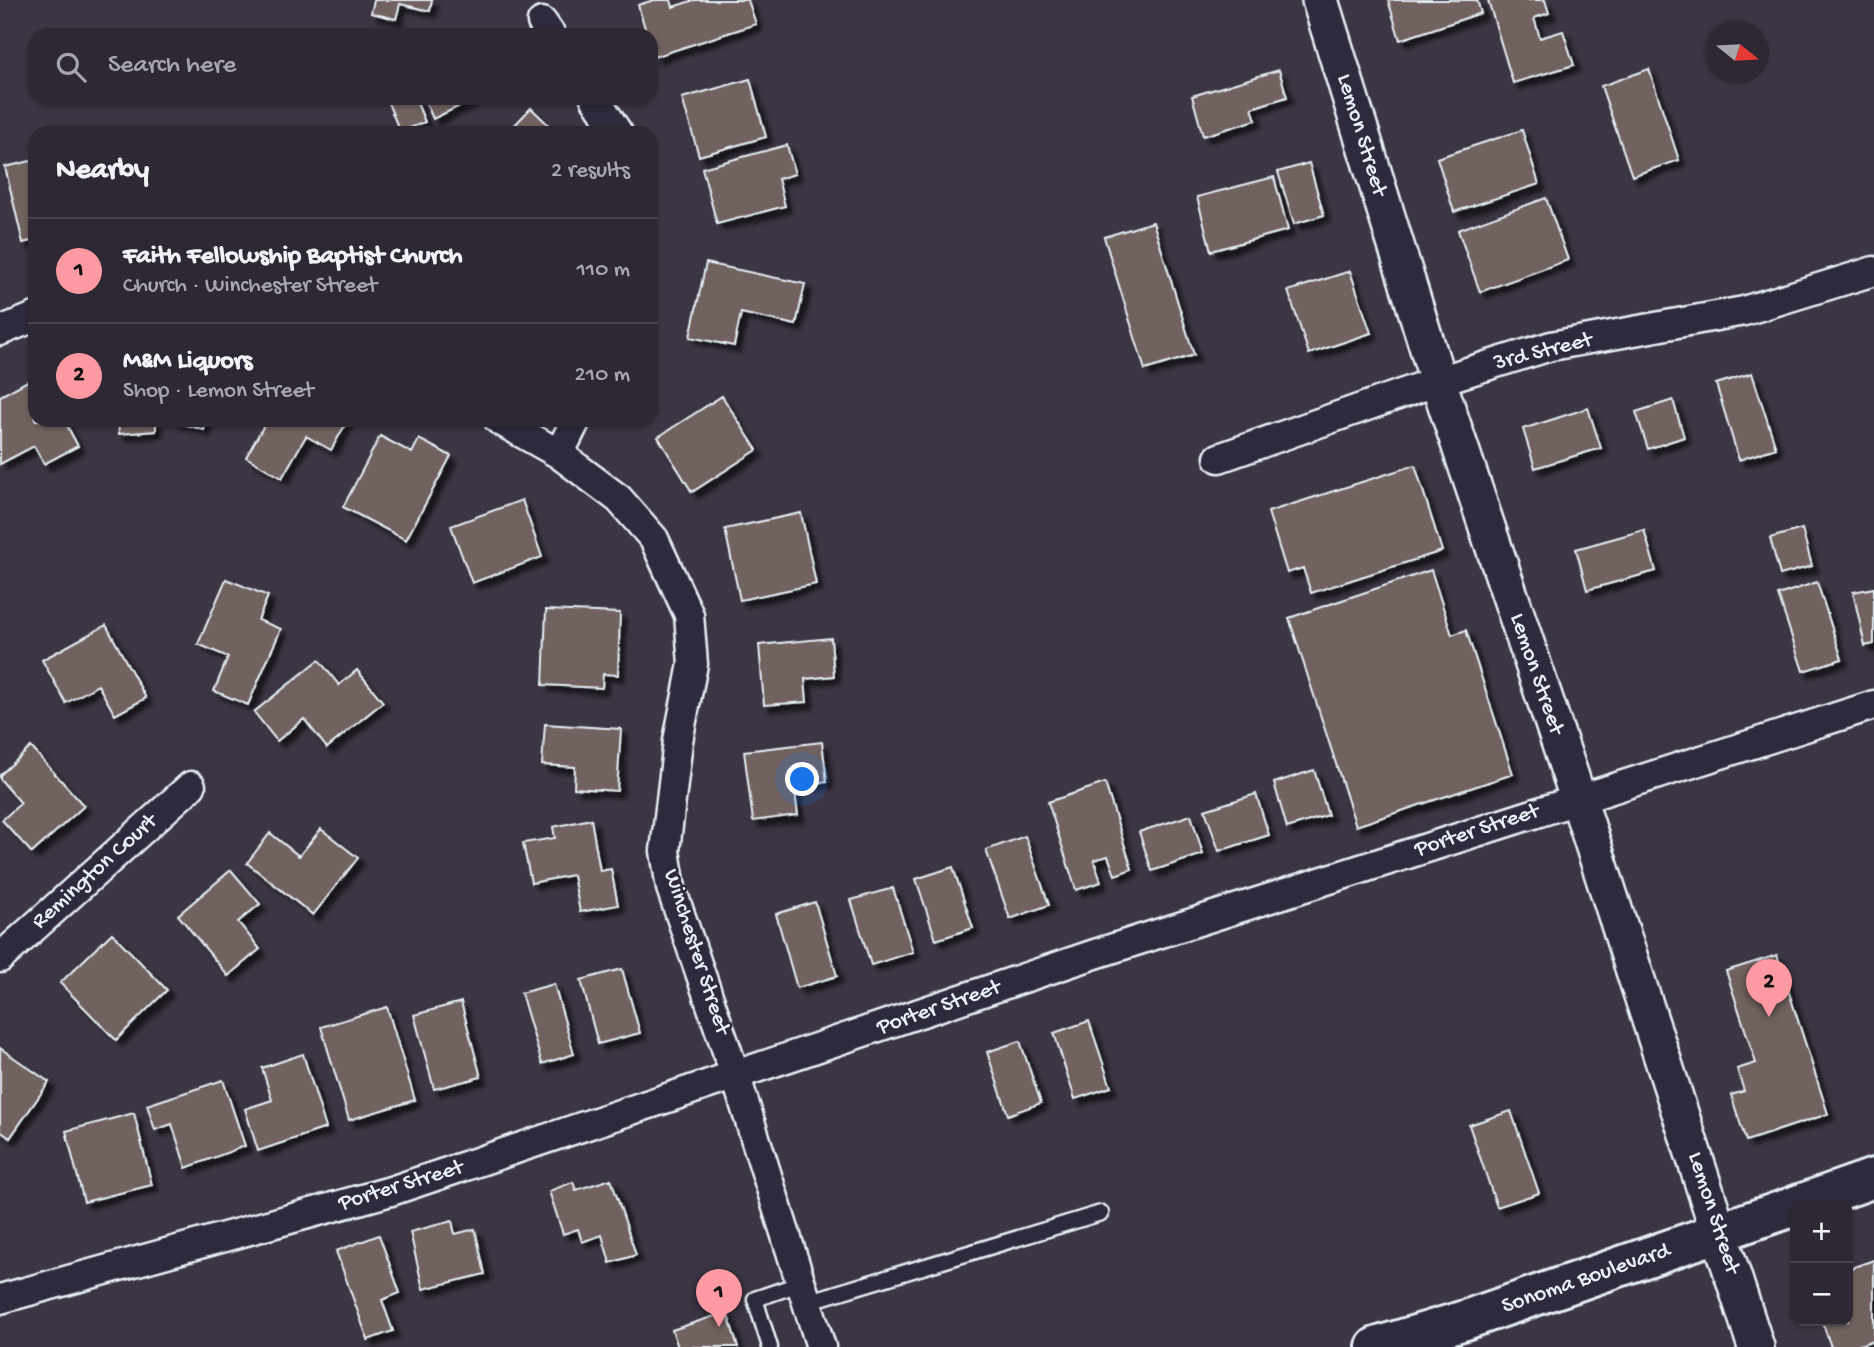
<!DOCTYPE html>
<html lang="en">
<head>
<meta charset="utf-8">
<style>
  :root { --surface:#2d2833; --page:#35303b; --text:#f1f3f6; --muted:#a7a6ac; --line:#48444e; --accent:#ff9aa2 }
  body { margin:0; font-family:"Gochi Hand",sans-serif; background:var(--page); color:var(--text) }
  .controls { position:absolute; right:21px; bottom:21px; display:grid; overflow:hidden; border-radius:14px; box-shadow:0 2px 5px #0004 }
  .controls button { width:63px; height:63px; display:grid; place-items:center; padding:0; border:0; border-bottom:2px solid var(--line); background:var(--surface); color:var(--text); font:35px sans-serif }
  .compass { position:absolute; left:1706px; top:21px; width:63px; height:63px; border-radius:50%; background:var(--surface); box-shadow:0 2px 5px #0004; rotate:108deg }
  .you { position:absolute; left:803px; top:780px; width:24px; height:24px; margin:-18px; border:5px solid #fff; border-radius:50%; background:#1a73e8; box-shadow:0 0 0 10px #1a73e833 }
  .badge { display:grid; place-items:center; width:46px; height:46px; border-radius:50%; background:var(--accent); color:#111; font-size:23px; font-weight:700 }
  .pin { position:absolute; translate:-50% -58px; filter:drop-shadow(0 2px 4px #0008) }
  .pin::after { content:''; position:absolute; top:37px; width:24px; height:21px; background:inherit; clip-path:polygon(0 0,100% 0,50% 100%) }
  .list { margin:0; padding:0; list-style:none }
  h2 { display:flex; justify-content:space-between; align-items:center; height:91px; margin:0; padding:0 28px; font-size:30px }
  h2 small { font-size:23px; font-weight:400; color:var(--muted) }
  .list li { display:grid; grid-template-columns:46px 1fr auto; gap:21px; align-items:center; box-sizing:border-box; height:105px; padding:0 28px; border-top:2px solid var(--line) }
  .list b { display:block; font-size:26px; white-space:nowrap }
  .list p { margin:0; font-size:23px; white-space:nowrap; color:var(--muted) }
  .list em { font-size:23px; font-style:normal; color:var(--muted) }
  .icon { flex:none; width:38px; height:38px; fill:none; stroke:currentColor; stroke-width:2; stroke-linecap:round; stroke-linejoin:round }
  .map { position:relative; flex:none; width:1874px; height:1347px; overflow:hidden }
  .search { position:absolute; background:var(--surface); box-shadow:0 2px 5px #0004; left:28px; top:28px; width:630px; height:77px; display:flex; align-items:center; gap:18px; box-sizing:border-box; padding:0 24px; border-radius:21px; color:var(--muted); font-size:26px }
  .panel { position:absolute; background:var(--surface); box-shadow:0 2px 5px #0004; left:28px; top:126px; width:630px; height:301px; border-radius:21px }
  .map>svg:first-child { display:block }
  .building { fill:#71625f; stroke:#e8f1f8; stroke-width:2; filter:url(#shadow) }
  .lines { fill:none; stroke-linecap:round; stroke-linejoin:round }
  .service-casing { stroke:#e8f1f8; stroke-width:19 }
  .minor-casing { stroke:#e8f1f8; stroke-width:33 }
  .tertiary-casing { stroke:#e8f1f8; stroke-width:40 }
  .primary-casing { stroke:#e8f1f8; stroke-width:44 }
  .service { stroke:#2f2a3d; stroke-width:14 }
  .minor { stroke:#2f2a3d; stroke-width:28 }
  .tertiary { stroke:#2f2a3d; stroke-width:35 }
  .primary { stroke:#2f2a3d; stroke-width:38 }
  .labels { text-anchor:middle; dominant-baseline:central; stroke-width:5; stroke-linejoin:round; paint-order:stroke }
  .street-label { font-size:23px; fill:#e8f1f8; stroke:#2f2a3d }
</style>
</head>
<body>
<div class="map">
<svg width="1874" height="1347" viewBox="0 0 1874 1347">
  <defs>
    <filter id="shadow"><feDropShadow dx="6" dy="6" stdDeviation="2" flood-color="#0009"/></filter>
  </defs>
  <rect width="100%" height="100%" fill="#3c3544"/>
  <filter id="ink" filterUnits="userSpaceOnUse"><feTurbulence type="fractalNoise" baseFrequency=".0143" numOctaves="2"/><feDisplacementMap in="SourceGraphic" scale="14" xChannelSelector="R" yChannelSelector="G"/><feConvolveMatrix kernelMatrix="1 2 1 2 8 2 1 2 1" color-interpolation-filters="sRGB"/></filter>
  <g filter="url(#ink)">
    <path class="building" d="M374,0H432L430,11L400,4L396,19L371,13Z
      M654,0H671L673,7L694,0H748L756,24L654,57L651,35H647L638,5Z
      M1388,0H1477L1481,13L1400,40Z
      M1488,0H1545L1549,13L1534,18L1540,38L1563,31L1574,65L1513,83Z
      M1649,69L1679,160L1632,176L1601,86Z
      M1279,70L1287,97L1252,108L1256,120L1203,136L1192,96Z
      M750,79L766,137L699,156L682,98Z
      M386,98H415L425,122L400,132Z
      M424,98H471L472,100L433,119Z
      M531,108L557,133H507Z
      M1522,130L1539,184L1454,212L1437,158Z
      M787,145L795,174L778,179L785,206L717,224L702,168Z
      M35,160V240L23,243L5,167Z
      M1309,163L1324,215L1294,224L1278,172Z
      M1274,177L1288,230L1211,251L1197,197Z
      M1546,198L1568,260L1480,292L1458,230Z
      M1153,222L1194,355L1145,370L1104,237Z
      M706,263L805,284L796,325L741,313L734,346L690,337Z
      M1350,271L1371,333L1309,354L1288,291Z
      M1752,373L1776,448L1739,460L1716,384Z
      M35,377V420H64L78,446L44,464L34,446L0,464V396Z
      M722,396L757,450L692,492L658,437Z
      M1673,400L1684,437L1648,449L1636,412Z
      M1588,408L1601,448L1535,468L1523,429Z
      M118,420H156V431L119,434Z
      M171,420H207L204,430Z
      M267,420H348L331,450L306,436L282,478L246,457Z
      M380,436L412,453L419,439L451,456L406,540L343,507Z
      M1415,465L1442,551L1311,593L1303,568L1287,573L1268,512Z
      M522,500L542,557L472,583L451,526Z
      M801,513L816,584L740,600L725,529Z
      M1802,529L1812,566L1780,575L1770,538Z
      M1644,530L1656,571L1587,590L1576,549Z
      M1431,570L1452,635L1466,630L1513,774L1356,826L1289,618Z
      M226,579L268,596L258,620L281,629L248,705L214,691L228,657L198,644Z
      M1817,582L1842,659L1803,671L1778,595Z
      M1874,588V644L1865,646L1853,592Z
      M546,610L620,613L618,675L603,674L602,688L543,685Z
      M106,625L146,698L115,715L98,685L66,703L42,660Z
      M831,638L834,676L805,679L807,702L764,705L759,645Z
      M319,660L339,685L357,670L383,702L327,748L304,719L277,741L254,712Z
      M545,724L621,729L617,791L574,788L575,767L542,765Z
      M822,742L827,782L794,785L798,815L753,821L744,751Z
      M31,747L84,806L32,853L2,820L21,803L0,779V775Z
      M1314,770L1328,815L1287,828L1274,783Z
      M1105,783L1132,869L1115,875L1108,856L1094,860L1101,882L1076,890L1048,802Z
      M1256,794L1269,835L1219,851L1205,810Z
      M1191,815L1203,854L1152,871L1139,832Z
      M591,819L600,871L611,869L618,905L580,912L573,875L531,883L523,843L555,838L553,827Z
      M321,829L358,858L313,915L247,863L270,833L299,856Z
      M1025,836L1049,905L1010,919L986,850Z
      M953,867L973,928L936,940L916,879Z
      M231,870L260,904L238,922L260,949L228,976L178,915Z
      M893,888L913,952L871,965L851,900Z
      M815,902L837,976L797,988L776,914Z
      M112,933L167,990L116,1040L60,983Z
      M1777,955L1828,1114L1746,1141L1731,1095L1744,1091L1737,1069L1756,1063L1726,971Z
      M622,969L640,1033L598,1044L581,980Z
      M554,984L574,1054L542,1064L521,993Z
      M461,1002L481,1077L434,1089L414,1015Z
      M387,1007L415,1100L349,1120L321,1027Z
      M1089,1021L1111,1087L1075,1099L1054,1033Z
      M1020,1041L1041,1103L1008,1115L987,1052Z
      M0,1048L49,1082L10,1138L0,1131Z
      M303,1054L326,1128L258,1151L245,1109L272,1100L262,1068Z
      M223,1080L245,1146L186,1168L172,1124L155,1130L147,1105Z
      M1511,1111L1539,1193L1497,1207L1469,1125Z
      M134,1113L152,1185L84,1202L66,1131Z
      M611,1179L636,1255L610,1263L602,1235L582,1242L578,1229L563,1234L549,1191L573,1182L576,1190Z
      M452,1221L455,1234L475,1229L485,1274L423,1289L410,1232Z
      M379,1235L400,1293L382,1300L393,1331L368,1340L336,1251Z
      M1874,1260V1340L1854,1347H1831L1822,1321H1848V1269Z
      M727,1312L738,1347H678L672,1330Z"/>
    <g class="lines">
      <defs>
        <path id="service" d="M807,1302L1101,1213
          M770,1347L755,1299L802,1283"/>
        <path id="minor" d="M542,22L551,35
          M595,98L618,133
          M0,331L35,317
          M499,420L559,454L619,499L654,539L689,615L693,664L678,741L665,851L671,888L736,1077L821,1347
          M559,454L576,420
          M1219,458L1438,381L1551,346L1744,311L1874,271
          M0,958L191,786
          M0,1299L391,1191L1095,954L1874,705"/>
        <path id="tertiary" d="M1320,0L1438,381L1578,798L1756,1347"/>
        <path id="primary" d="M1797,1205L1874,1178
          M1376,1347L1465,1320L1795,1206"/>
      </defs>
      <use href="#service" class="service-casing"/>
      <use href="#minor" class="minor-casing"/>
      <use href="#tertiary" class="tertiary-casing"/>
      <use href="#primary" class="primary-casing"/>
      <use href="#service" class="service"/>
      <use href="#minor" class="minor"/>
      <use href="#tertiary" class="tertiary"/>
      <use href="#primary" class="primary"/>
    </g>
  </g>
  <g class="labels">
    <g class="street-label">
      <text transform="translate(1361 135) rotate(73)">Lemon Street</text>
      <text transform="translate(1543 352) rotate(-14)">3rd Street</text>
      <text transform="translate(1536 674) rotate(71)">Lemon Street</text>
      <text transform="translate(1477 831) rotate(-18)">Porter Street</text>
      <text transform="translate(95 872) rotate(-42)">Remington Court</text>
      <text transform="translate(696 952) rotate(72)">Winchester Street</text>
      <text transform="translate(939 1008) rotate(-19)">Porter Street</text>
      <text transform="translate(401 1186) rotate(-17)">Porter Street</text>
      <text transform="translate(1713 1213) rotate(72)">Lemon Street</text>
      <text transform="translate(1586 1279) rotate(-19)">Sonoma Boulevard</text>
    </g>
  </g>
</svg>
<div class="controls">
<button>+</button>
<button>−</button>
</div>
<svg class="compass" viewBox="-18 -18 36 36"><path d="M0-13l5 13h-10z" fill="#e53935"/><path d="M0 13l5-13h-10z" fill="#a7a6ac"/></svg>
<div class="you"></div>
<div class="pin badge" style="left:719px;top:1327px">1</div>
<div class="pin badge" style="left:1769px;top:1017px">2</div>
<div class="search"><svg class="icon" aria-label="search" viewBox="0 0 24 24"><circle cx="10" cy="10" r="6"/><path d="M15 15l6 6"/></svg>Search here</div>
<section class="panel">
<h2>Nearby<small>2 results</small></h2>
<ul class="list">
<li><span class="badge">1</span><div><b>Faith Fellowship Baptist Church</b><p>Church · Winchester Street</p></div><em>110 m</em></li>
<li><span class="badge">2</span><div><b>M&amp;M Liquors</b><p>Shop · Lemon Street</p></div><em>210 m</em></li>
</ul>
</section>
</div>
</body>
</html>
